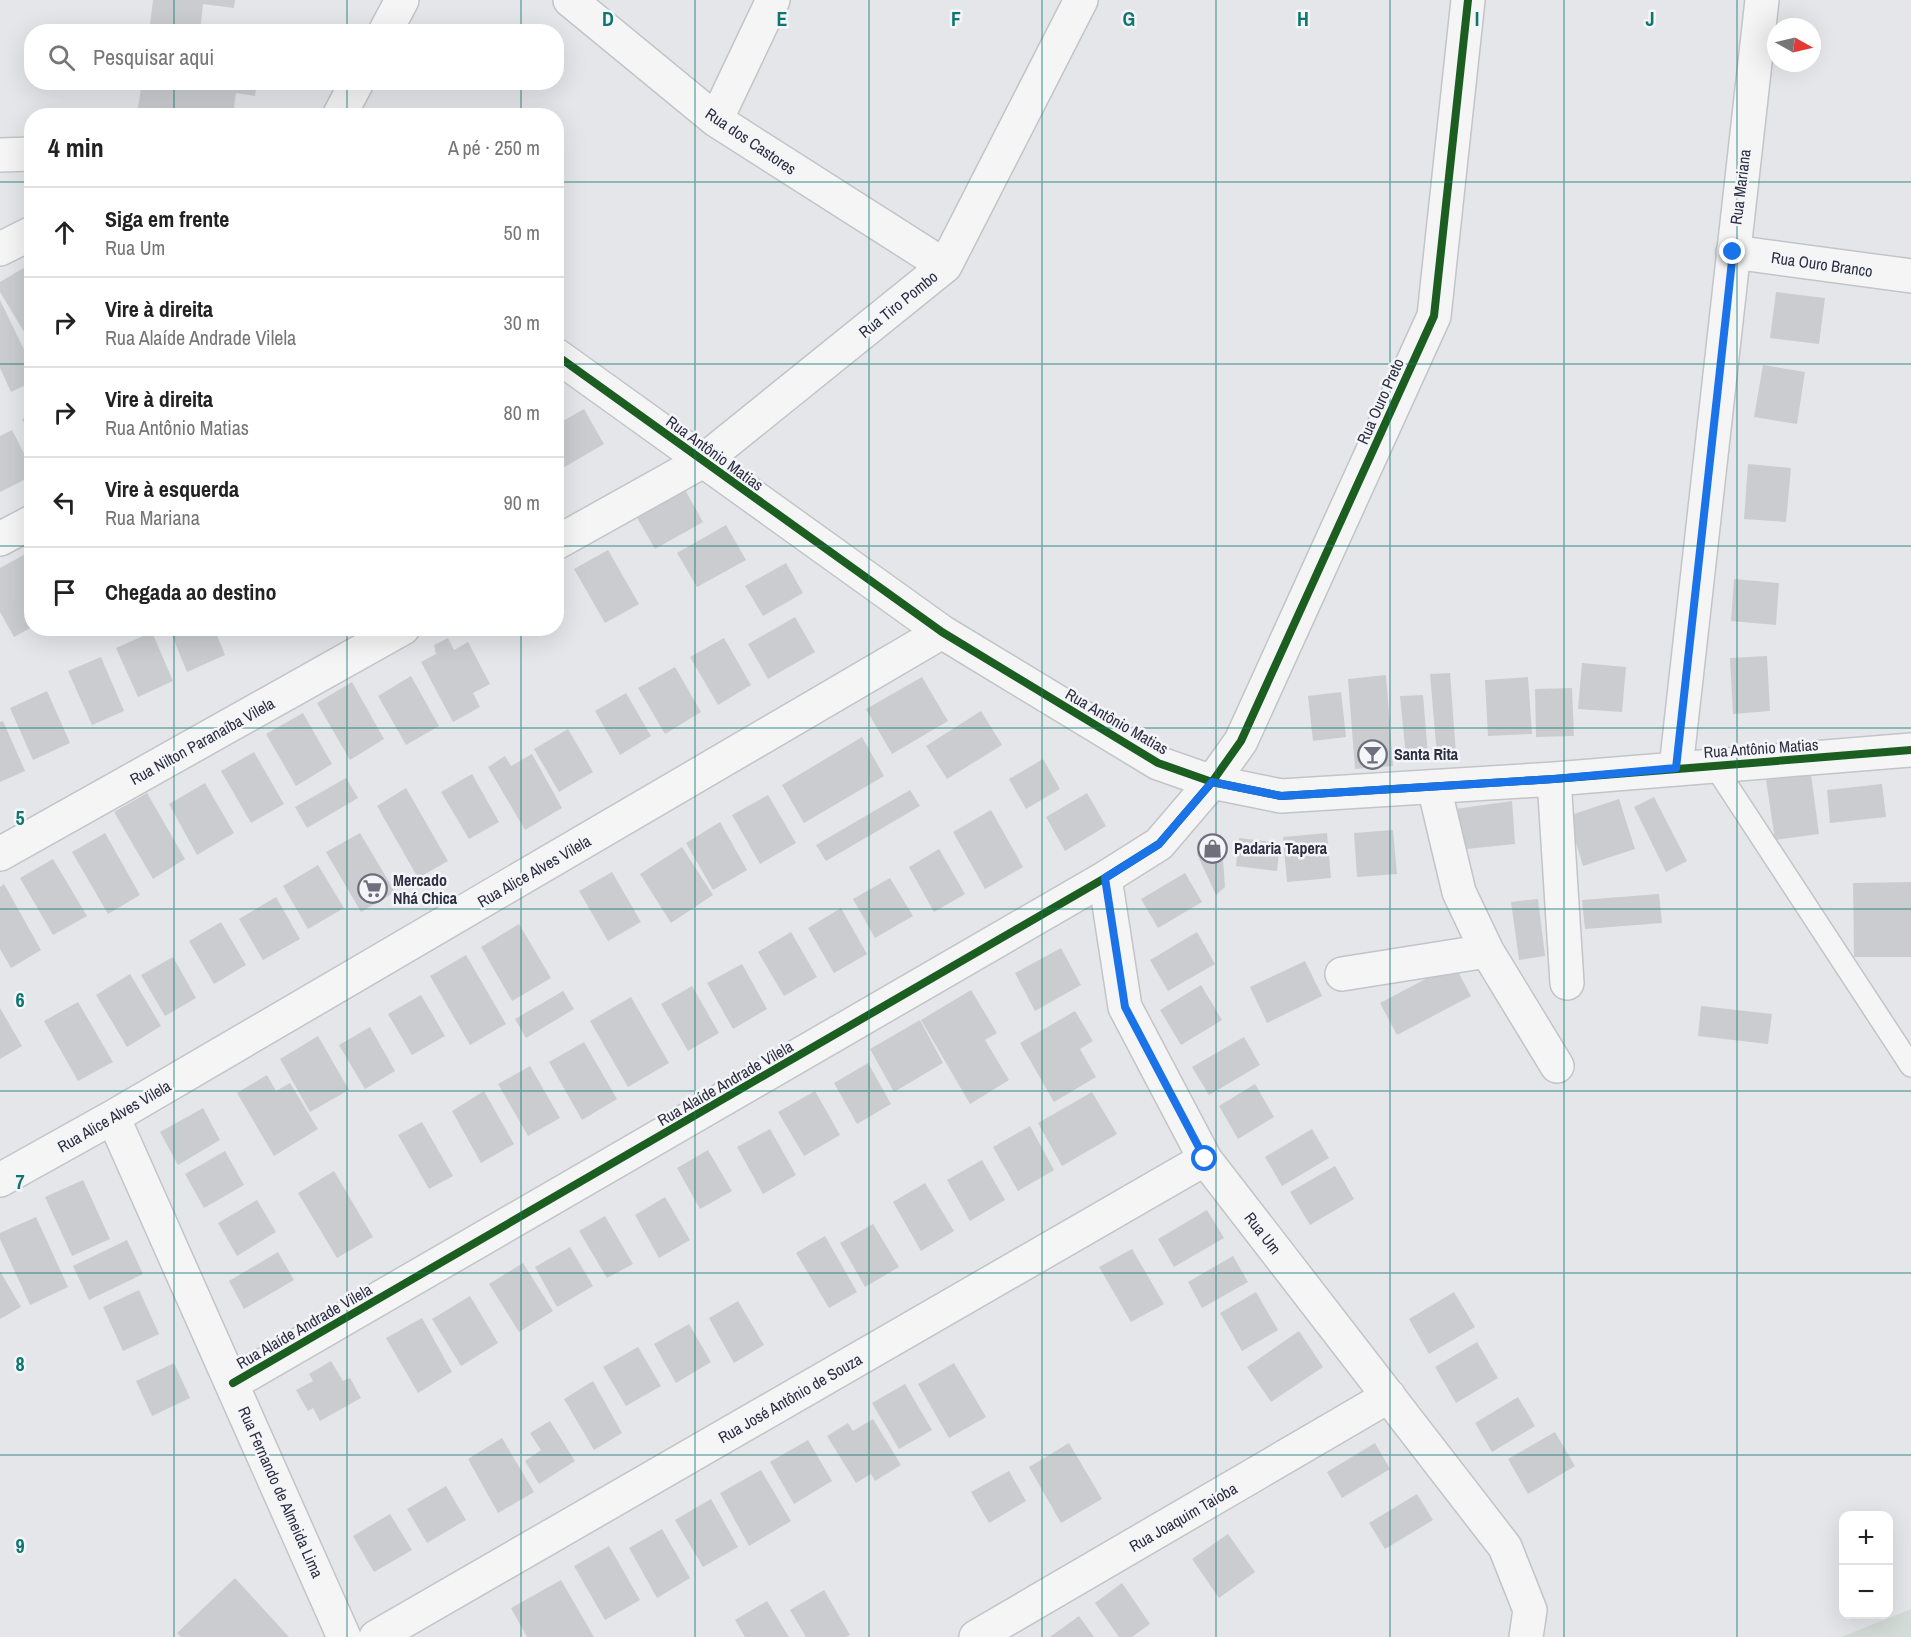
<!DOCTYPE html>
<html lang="pt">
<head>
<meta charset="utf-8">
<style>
  :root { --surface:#fff; --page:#f6f6f6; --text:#222; --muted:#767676; --line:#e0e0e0 }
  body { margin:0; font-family:"Archivo Narrow",sans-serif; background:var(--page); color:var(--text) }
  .controls { position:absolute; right:18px; bottom:18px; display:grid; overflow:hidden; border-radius:12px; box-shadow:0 6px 24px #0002 }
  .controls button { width:54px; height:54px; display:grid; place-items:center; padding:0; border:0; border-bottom:2px solid var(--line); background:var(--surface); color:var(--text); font:30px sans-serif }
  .compass { position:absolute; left:1767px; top:18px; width:54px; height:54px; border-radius:50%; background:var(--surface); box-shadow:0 6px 24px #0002; rotate:98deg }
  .stop { position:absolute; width:18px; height:18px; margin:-14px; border:4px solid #1a73e8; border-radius:50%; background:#fff }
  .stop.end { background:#1a73e8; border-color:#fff; box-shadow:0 2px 6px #0008 }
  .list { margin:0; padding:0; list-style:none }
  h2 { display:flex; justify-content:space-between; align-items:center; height:78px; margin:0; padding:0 24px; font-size:26px }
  h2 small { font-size:20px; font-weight:400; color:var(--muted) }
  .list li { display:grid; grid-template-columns:39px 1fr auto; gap:18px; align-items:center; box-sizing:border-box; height:90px; padding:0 24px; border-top:2px solid var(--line) }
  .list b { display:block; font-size:22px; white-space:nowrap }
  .list p { margin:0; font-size:20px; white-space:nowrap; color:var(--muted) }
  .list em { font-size:20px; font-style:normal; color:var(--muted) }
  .icon { flex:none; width:33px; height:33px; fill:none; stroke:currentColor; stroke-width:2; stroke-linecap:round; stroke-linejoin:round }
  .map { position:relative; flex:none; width:1911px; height:1637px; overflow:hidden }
  .search { position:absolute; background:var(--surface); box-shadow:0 6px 24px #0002; left:24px; top:24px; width:540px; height:66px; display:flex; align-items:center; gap:15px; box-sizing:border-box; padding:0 21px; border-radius:24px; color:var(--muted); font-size:22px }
  .panel { position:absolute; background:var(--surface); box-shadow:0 6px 24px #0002; left:24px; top:108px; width:540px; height:528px; border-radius:24px }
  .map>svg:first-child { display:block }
  .green { fill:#d4dcd7 }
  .building { fill:#cbccd0 }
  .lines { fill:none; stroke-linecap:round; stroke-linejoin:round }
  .service-casing { stroke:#c3c4c8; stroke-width:24 }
  .minor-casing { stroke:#c3c4c8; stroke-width:36 }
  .service { stroke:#f5f5f6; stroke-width:21 }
  .minor { stroke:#f5f5f6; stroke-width:33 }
  .cycleway-casing { stroke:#f4f5f8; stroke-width:11 }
  .cycleway { stroke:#1b5e20; stroke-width:8 }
  .route { stroke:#1a73e8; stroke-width:8 }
  .grid { fill:none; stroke:#0f766e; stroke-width:1.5; stroke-opacity:0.55 }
  .labels { text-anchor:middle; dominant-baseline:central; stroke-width:5; stroke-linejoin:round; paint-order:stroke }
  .street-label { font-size:16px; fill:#2d2f42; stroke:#f4f5f8 }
  .poi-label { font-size:16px; font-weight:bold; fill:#2d2f42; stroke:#f4f5f8; text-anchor:start }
  .grid-label { font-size:20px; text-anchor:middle; font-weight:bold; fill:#0f766e; stroke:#f4f5f8; stroke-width:5; stroke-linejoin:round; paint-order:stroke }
</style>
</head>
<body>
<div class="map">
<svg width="1911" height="1637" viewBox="0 0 1911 1637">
  <rect width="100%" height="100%" fill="#e5e6ea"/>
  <path class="green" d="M1911,1609V1637H1841Z"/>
  <path class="building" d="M153,0H235L234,8L203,4L200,32H149Z
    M142,82H193V85L205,87L206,82H257L255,96L236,93L233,116H190L138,108Z
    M32,263V345L0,292V282Z
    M1776,292L1825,298L1819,344L1770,338Z
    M0,300L32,366V382L11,392L0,368Z
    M1763,365L1805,372L1797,424L1754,417Z
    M584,409L604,444L556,472V425Z
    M32,414V438L22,419Z
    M12,430L32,469V476L0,492V436Z
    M1748,464L1791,468L1786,522L1744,519Z
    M684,488L703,522L655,549L636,516Z
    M726,525L746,560L697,587L677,553Z
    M608,550L639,604L605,623L574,569Z
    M31,551L32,627L14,637L0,612V568Z
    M786,563L803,593L763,616L745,586Z
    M1734,579L1779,583L1776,625L1731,621Z
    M795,617L815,652L768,679L748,644Z
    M169,628H214L225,655L187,672Z
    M152,632L173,681L138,697L116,648Z
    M448,638L454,650L468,642L490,684L473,693L480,707L453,722L421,662L436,654L434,645Z
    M724,638L751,685L718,705L690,657Z
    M1767,656L1770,711L1733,714L1730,658Z
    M101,657L124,711L92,725L68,671Z
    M1582,663L1626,667L1622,712L1578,709Z
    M675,667L701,712L665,734L638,688Z
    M1450,673L1456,754L1437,756L1430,674Z
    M1386,675L1393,766L1355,769L1348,679Z
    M411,676L439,726L406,745L378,696Z
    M922,677L948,721L892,754L866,709Z
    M1528,677L1532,734L1488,736L1485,680Z
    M352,682L384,739L350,760L317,703Z
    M1572,688L1574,736L1536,737L1535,689Z
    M47,691L70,743L33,760L10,708Z
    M1341,692L1346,737L1313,741L1308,696Z
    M626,693L651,736L620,755L595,711Z
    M1423,695L1428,755L1406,757L1400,696Z
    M981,711L1002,745L947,779L926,746Z
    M303,713L332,764L296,786L266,734Z
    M3,721L25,771L0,782V722Z
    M568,729L593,772L559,792L534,749Z
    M862,737L884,776L804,823L782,785Z
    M254,752L284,804L251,823L221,771Z
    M532,754L562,808L525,830L488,767L505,756L511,766Z
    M1043,759L1060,789L1026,809L1009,779Z
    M472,774L499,822L469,839L441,792Z
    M1811,774L1819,834L1775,840L1766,780Z
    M346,778L358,798L307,828L295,807Z
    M205,783L234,833L197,855L169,804Z
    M1882,784L1886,817L1830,823L1827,790Z
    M406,788L448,861L418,878L377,806Z
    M910,790L920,806L826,861L816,845Z
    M147,793L185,859L153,879L114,812Z
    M1087,793L1106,826L1065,851L1046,817Z
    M768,795L796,843L760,864L732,815Z
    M1654,797L1687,861L1666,872L1634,807Z
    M1619,799L1635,849L1583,866L1568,816Z
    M1512,801L1515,844L1456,850L1448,810Z
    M991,810L1023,867L985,889L953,832Z
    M720,822L747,870L713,890L686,843Z
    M1393,830L1397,874L1357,877L1354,833Z
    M105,833L140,895L108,914L72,852Z
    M360,833L395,892L361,912L326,852Z
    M1327,833L1331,878L1287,882L1283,837Z
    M1221,834L1225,887L1216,895L1197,854Z
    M1239,838L1280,843L1277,871L1236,866Z
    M682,847L713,895L671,923L640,874Z
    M939,849L965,894L934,912L909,867Z
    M53,859L87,916L53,935L20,878Z
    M318,865L344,908L308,929L283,886Z
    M612,872L641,922L608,941L579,891Z
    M1185,873L1202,902L1158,928L1141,899Z
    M890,878L913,916L875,938L853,899Z
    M1911,882V957H1854L1853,883Z
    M4,884L41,950L11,968L0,949V887Z
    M1659,894L1662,923L1585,929L1582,900Z
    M276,897L300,939L263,960L239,919Z
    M1538,899L1545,956L1519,960L1511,902Z
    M841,908L867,954L834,973L808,928Z
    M221,922L246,965L214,984L189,941Z
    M519,924L551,978L512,1001L481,947Z
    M791,932L817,977L784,996L758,952Z
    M1197,932L1215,964L1168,991L1150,960Z
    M1061,948L1081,985L1035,1011L1015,973Z
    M466,955L506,1024L470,1045L430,976Z
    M173,957L196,998L165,1016L141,975Z
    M1305,961L1322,996L1267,1023L1250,987Z
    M742,964L767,1009L733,1029L707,983Z
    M1454,964L1471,996L1397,1035L1380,1003Z
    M130,974L161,1026L127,1047L96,995Z
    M1201,985L1222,1020L1181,1045L1160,1010Z
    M692,986L719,1033L688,1051L661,1004Z
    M971,990L997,1033L985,1040L1009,1080L970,1104L921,1020Z
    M563,991L574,1009L526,1038L515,1019Z
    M421,995L445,1036L412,1055L388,1014Z
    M631,997L669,1063L628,1087L590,1021Z
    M78,1002L113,1062L78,1081L44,1021Z
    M1701,1006L1772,1014L1768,1044L1698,1036Z
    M0,1008L22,1046L0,1059Z
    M1075,1011L1093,1041L1080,1049L1096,1077L1054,1102L1020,1043Z
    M920,1020L943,1063L894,1092L870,1049Z
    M370,1027L395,1071L365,1089L339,1045Z
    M318,1036L349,1090L310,1112L280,1059Z
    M1244,1037L1260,1065L1209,1095L1192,1067Z
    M584,1042L617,1099L582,1120L549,1062Z
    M868,1063L891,1104L857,1124L834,1083Z
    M530,1066L560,1118L528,1136L498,1084Z
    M267,1075L276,1091L290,1083L318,1129L274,1156L237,1093Z
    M1255,1084L1274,1117L1238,1139L1219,1106Z
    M484,1091L514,1144L481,1163L452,1111Z
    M815,1091L840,1135L804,1156L778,1112Z
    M1092,1092L1117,1134L1062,1166L1038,1123Z
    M203,1108L220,1140L178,1165L160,1132Z
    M422,1122L453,1176L429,1189L398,1135Z
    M1030,1126L1054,1170L1018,1191L993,1147Z
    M770,1129L796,1175L763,1194L737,1147Z
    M1312,1129L1329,1158L1282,1186L1265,1157Z
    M708,1150L732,1191L700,1209L677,1168Z
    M225,1151L244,1185L204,1208L185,1174Z
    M982,1160L1005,1200L970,1221L947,1180Z
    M1335,1166L1354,1199L1310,1225L1290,1192Z
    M334,1171L373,1237L337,1258L298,1193Z
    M83,1180L110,1239L72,1256L45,1197Z
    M925,1183L954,1231L921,1251L893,1202Z
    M665,1197L690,1240L659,1258L635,1215Z
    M257,1200L276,1232L237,1256L218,1223Z
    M1207,1210L1224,1238L1174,1267L1158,1239Z
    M605,1216L633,1264L607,1278L579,1231Z
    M36,1217L68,1287L30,1305L0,1239V1233Z
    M873,1224L899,1267L865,1287L840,1243Z
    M825,1236L857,1292L829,1308L796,1253Z
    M127,1240L143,1274L89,1300L73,1266Z
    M570,1247L593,1286L557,1307L535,1267Z
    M1132,1249L1164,1304L1131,1322L1099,1267Z
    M278,1252L294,1280L244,1309L229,1281Z
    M1233,1256L1248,1282L1202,1308L1188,1282Z
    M523,1263L553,1311L519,1332L489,1284Z
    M0,1271L21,1307L0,1319Z
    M139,1290L159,1334L123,1351L103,1307Z
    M1256,1292L1278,1330L1242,1351L1220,1313Z
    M1454,1292L1475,1327L1429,1354L1409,1319Z
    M470,1296L498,1343L461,1366L432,1319Z
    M738,1301L764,1345L734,1363L709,1318Z
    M422,1318L452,1372L418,1393L386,1338Z
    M689,1324L711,1362L676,1383L654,1344Z
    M1299,1331L1323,1367L1271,1402L1247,1367Z
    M1477,1342L1498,1378L1456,1403L1435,1367Z
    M638,1347L661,1386L626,1406L603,1367Z
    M331,1361L343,1381L350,1378L361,1398L320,1421L313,1408L308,1411L296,1390L313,1381L309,1374Z
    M174,1363L190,1398L152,1416L136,1381Z
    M954,1363L986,1417L949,1438L918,1384Z
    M593,1381L622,1433L594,1450L564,1399Z
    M905,1384L932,1430L899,1449L872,1403Z
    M1518,1397L1535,1426L1492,1452L1475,1423Z
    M873,1419L901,1465L875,1481L871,1474L856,1483L827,1436L848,1423L853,1431Z
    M550,1421L575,1461L539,1484L525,1461L541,1450L530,1433Z
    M1555,1432L1575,1466L1528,1494L1508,1459Z
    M502,1438L534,1492L498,1513L468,1459Z
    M808,1440L832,1481L794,1504L770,1462Z
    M1069,1443L1102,1499L1061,1523L1029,1467Z
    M1375,1443L1390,1469L1342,1498L1327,1472Z
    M761,1470L791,1521L749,1546L720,1493Z
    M1009,1471L1026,1501L989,1523L971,1492Z
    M446,1486L466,1520L427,1543L407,1509Z
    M1417,1494L1433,1520L1385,1549L1369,1523Z
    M711,1499L738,1547L703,1567L675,1520Z
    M390,1514L412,1550L374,1572L353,1536Z
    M662,1529L690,1578L657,1598L629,1548Z
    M1228,1534L1255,1572L1219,1598L1192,1559Z
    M609,1546L640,1600L605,1620L574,1566Z
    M235,1578L289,1637H181L177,1633Z
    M561,1580L594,1637H527L511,1608Z
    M1122,1583L1150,1624L1132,1637H1119L1095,1603Z
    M824,1590L850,1635L846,1637H806L790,1610Z
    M767,1601L789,1637H745L735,1620Z
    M1079,1616L1094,1637H1050Z"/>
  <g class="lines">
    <defs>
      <path id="service" d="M1714,765L1911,1066"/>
      <path id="minor" d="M570,0L716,120L945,266
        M385,32L402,0
        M339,116L357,82
        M716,120L773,0
        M0,155L32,154
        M0,249L32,233
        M1733,252L1911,276
        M556,355L942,632L1158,763L1212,782L1281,796L1554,779L1911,750
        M0,539L32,522
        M556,543L703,461L945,266L1081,0
        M1676,768L1762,0
        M1554,779L1567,983
        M1434,787L1459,892L1487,951L1557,1066
        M0,854L403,628
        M1105,878L1125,1007L1205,1159L1505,1547L1530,1610L1526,1637
        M1342,974L1487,951
        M113,1117L344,1637
        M0,1180L113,1117L942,632
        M233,1383L1105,878L1159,844L1212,782L1241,741L1434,316L1468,0
        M376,1637L1205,1159
        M976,1637L1389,1396"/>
    </defs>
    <use href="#service" class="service-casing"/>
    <use href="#minor" class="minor-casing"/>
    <use href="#service" class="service"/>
    <use href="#minor" class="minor"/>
    <defs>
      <path id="cycleway" d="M556,355L942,632L1158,763L1212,782L1281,796L1554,779L1911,750
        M233,1383L1105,878L1159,844L1212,782L1241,741L1434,316L1468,0"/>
    </defs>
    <use href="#cycleway" class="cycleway-casing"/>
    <use href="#cycleway" class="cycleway"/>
  </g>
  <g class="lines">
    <path class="route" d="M1205,1159L1125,1007L1105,878L1159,844L1212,782L1281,796L1554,779L1676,768L1733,252"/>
  </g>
  <path class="grid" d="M174,0V32M347,0V32M521,0V32M695,0V1637M869,0V1637M1042,0V1637M1216,0V1637M1390,0V1637M1564,0V1637M1737,0V1637M174,82V116M347,82V116M521,82V116M0,182H32M556,182H1911M0,364H32M556,364H1911M0,546H32M556,546H1911M174,628V1637M347,628V1637M521,628V1637M0,728H1911M0,909H1911M0,1091H1911M0,1273H1911M0,1455H1911"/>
  <defs>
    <symbol id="bar-ring" viewBox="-11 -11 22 22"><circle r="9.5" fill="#f4f5f8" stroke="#6d6f7d" stroke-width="1.5"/><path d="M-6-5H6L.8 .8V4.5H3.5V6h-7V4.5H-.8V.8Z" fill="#6d6f7d"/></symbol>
    <symbol id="shop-ring" viewBox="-11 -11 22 22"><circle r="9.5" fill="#f4f5f8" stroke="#6d6f7d" stroke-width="1.5"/><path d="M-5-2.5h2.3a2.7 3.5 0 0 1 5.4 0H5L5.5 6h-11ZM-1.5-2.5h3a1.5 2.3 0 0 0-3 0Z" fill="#6d6f7d"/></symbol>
    <symbol id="supermarket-ring" viewBox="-11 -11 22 22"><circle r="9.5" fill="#f4f5f8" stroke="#6d6f7d" stroke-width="1.5"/><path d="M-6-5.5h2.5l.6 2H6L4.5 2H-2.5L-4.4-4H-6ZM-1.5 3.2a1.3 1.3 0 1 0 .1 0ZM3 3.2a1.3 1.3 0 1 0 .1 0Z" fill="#6d6f7d"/></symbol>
  </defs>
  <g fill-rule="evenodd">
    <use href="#bar-ring" x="1356" y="738" width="33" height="33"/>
    <use href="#shop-ring" x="1196" y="832" width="33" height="33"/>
    <use href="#supermarket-ring" x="356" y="872" width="33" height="33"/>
  </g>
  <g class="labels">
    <g class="street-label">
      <text transform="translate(751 141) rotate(34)">Rua dos Castores</text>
      <text transform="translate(1740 187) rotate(-83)">Rua Mariana</text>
      <text transform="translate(1822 264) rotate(8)">Rua Ouro Branco</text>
      <text transform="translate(898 304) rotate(-39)">Rua Tiro Pombo</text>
      <text transform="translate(1380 401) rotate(-66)">Rua Ouro Preto</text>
      <text transform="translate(715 453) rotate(36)">Rua Antônio Matias</text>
      <text transform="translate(1117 721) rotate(30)">Rua Antônio Matias</text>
      <text transform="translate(202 741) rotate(-29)">Rua Nilton Paranaíba Vilela</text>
      <text transform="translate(1761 748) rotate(-4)">Rua Antônio Matias</text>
      <text transform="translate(534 871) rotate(-30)">Rua Alice Alves Vilela</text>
      <text transform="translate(725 1083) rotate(-30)">Rua Alaíde Andrade Vilela</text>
      <text transform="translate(114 1116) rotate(-30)">Rua Alice Alves Vilela</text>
      <text transform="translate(1263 1233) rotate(52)">Rua Um</text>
      <text transform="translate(304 1326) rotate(-30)">Rua Alaíde Andrade Vilela</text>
      <text transform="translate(790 1398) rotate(-30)">Rua José Antônio de Souza</text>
      <text transform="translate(281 1492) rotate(66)">Rua Fernando de Almeida Lima</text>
      <text transform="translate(1183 1517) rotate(-30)">Rua Joaquim Taioba</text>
    </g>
    <g class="poi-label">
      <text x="1394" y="754">Santa Rita</text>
      <text x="1234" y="848">Padaria Tapera</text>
      <text x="393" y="880">Mercado<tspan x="393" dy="18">Nhá Chica</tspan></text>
    </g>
  </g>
  <g class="grid-label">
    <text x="608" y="26">D</text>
    <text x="782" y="26">E</text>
    <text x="956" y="26">F</text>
    <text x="1129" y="26">G</text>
    <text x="1303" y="26">H</text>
    <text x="1477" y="26">I</text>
    <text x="1650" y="26">J</text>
    <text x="20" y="825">5</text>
    <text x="20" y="1007">6</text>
    <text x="20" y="1189">7</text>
    <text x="20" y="1371">8</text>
    <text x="20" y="1553">9</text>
  </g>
</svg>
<div class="controls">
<button>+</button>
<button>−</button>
</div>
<svg class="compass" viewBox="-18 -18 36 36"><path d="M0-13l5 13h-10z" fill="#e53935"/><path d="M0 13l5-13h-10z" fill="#767676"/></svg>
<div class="stop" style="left:1205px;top:1159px"></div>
<div class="stop end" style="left:1733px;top:252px"></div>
<div class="search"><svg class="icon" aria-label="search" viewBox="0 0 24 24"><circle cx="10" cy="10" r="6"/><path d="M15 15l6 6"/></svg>Pesquisar aqui</div>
<section class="panel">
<h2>4 min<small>A pé · 250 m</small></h2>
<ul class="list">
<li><svg class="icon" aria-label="ahead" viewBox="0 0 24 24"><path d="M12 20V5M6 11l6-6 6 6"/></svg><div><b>Siga em frente</b><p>Rua Um</p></div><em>50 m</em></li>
<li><svg class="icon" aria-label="right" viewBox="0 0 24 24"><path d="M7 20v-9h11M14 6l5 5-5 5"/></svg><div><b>Vire à direita</b><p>Rua Alaíde Andrade Vilela</p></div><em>30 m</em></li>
<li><svg class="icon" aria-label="right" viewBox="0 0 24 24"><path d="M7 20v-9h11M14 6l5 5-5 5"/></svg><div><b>Vire à direita</b><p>Rua Antônio Matias</p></div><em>80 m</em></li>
<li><svg class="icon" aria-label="left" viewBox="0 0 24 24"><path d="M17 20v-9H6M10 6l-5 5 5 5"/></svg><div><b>Vire à esquerda</b><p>Rua Mariana</p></div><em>90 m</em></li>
<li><svg class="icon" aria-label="arrive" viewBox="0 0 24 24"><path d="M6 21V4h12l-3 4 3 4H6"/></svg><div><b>Chegada ao destino</b></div></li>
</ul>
</section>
</div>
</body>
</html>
